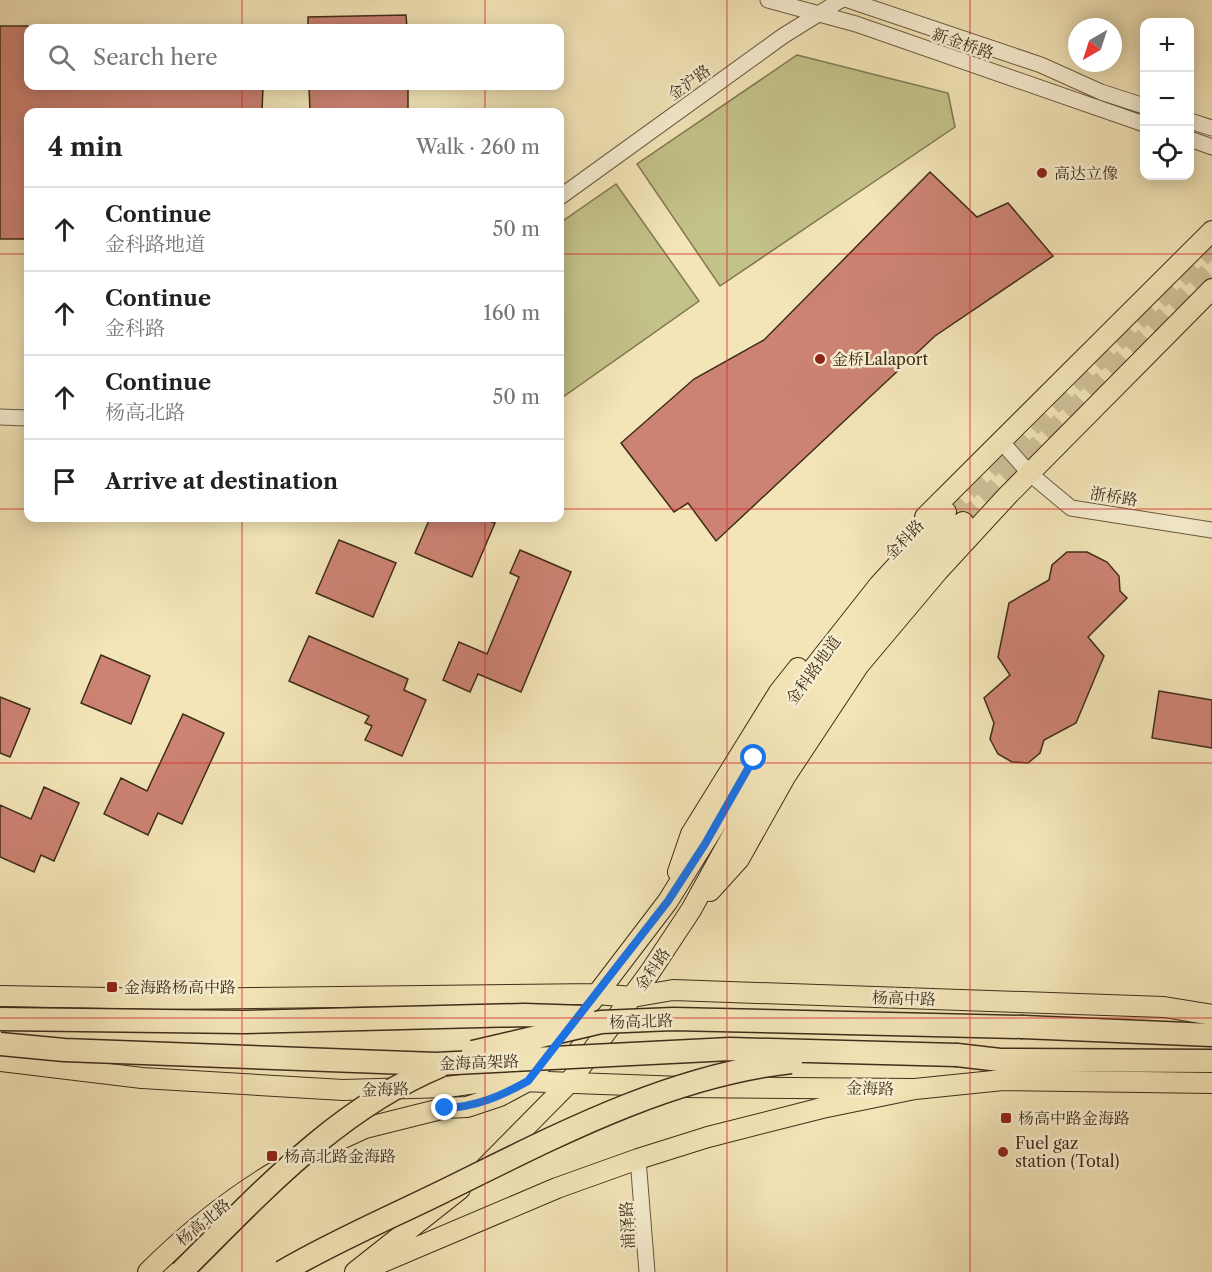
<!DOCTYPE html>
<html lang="en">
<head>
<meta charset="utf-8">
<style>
  :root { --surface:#fff; --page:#f6f6f6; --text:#222; --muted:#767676; --line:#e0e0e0 }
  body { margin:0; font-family:"Libre Caslon Text","Noto Serif SC",serif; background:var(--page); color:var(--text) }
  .controls { position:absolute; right:18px; top:18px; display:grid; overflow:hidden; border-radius:12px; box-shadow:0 3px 15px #0003 }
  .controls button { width:54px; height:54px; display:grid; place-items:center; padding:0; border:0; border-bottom:2px solid var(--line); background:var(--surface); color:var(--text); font:30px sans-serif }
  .compass { position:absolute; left:1068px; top:18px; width:54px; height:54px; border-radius:50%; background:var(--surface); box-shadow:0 3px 15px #0003; rotate:219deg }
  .stop { position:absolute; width:18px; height:18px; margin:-14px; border:4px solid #1a73e8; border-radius:50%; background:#fff }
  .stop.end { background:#1a73e8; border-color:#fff; box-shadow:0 2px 6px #0008 }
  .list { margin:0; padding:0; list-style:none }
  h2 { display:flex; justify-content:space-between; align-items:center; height:78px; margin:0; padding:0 24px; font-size:26px }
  h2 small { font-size:20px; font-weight:400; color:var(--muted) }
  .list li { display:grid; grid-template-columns:39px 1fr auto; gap:18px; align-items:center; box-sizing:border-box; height:84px; padding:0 24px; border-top:2px solid var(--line) }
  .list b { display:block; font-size:22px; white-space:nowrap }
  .list p { margin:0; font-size:20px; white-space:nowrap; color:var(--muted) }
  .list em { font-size:20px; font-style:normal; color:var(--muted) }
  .icon { flex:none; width:33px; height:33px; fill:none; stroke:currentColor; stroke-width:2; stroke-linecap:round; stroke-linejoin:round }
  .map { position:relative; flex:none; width:1212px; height:1272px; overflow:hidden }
  .search { position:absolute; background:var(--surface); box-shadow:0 3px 15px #0003; left:24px; top:24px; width:540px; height:66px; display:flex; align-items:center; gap:15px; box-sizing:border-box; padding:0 21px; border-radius:12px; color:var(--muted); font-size:22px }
  .panel { position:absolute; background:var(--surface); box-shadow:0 3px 15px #0003; left:24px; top:108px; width:540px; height:414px; border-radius:12px }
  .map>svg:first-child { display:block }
  .green { fill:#c3c289; stroke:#807850; stroke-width:1.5 }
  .building { fill:#cd8373; stroke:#3e2d18; stroke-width:1.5 }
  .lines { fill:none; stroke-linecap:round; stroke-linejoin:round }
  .major-tunnel { stroke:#cfc098; stroke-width:20; stroke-dasharray:20 10; stroke-linecap:butt }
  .minor-casing { stroke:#6b5b40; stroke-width:17 }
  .major-casing { stroke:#3e2d18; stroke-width:22 }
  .highway-casing { stroke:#3e2d18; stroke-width:25 }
  .minor { stroke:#f7eed1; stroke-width:15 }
  .major { stroke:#f3e5b8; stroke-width:20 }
  .highway { stroke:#f3e5b8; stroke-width:22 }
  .highway-bridge-casing { stroke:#3e2d18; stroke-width:25; stroke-linecap:butt }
  .highway-bridge { stroke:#f3e5b8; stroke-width:22 }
  .route { stroke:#1a73e8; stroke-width:8 }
  .grid { fill:none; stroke:#d62828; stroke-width:1.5; stroke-opacity:0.55 }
  .poi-dot { fill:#8f2418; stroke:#f7eed1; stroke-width:2 }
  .labels { text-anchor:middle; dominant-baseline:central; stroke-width:5; stroke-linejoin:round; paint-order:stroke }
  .street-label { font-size:16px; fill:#3e2d18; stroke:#f7eed1 }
  .poi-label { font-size:16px; fill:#3e2d18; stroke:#f7eed1; text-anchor:start }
</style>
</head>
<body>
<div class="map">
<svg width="1212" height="1272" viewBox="0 0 1212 1272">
  <rect width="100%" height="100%" fill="#f3e5b8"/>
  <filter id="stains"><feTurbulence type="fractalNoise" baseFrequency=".00333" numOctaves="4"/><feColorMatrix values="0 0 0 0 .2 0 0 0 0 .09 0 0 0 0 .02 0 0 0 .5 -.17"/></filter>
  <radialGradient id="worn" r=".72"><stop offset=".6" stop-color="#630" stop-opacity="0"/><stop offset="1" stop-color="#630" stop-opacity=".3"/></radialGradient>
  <path class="green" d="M797,55L948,93L955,127L720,286L637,164Z
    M616,184L699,301L560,399V223Z"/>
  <path class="building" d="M406,15L407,28H308V17Z
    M0,26H28V86H263L262,112H28V239H0Z
    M309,86H408V112H310Z
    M930,172L977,217L1008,203L1053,256L935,336L716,541L688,503L674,512L621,443L694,379L764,340Z
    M430,518H481L495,523L472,577L415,553Z
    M339,540L396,563L373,617L316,593Z
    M520,550L571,572L521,692L478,674L470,692L443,680L459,642L487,654L519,577L510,573Z
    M1067,552H1087L1107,562L1119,576L1120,591L1127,598L1088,637L1104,656L1076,723L1044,740L1040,753L1028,763L1012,762L998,754L990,739L994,723L984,698L1010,675L998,657L1009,603L1049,580L1052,565Z
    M309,636L408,679L404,690L426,700L402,756L365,740L372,726L365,723L369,716L289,681Z
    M101,655L150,676L131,724L81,703Z
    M1159,691L1212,700V748L1152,738Z
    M0,697L30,709L10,757L0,753Z
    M183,714L224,733L182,824L158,813L148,835L104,814L121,778L147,791Z
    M44,787L79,803L54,861L41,855L34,872L0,857V805L31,819Z"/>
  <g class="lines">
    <path class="major-tunnel" d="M946,512L1212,246
      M963,522L1212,269"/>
    <defs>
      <path id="minor" d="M768,0L856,24L1144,124
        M848,0L1041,65L1101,92L1144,106
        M1190,121L1212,128
        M1190,139L1212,147
        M560,197L783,36L841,0
        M0,417L28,418
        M1000,440L1029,473L1071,508L1212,530
        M638,1159L647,1272"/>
      <path id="major" d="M925,517L1212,231
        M678,872L691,834L779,692L798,668
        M710,891L739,859L785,777L859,665L938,571L1008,495L1212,289
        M0,996L163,999L597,994L632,997L673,990L1164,1007L1212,1015
        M591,1002L668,901L808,675L879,585L946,512
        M0,1061L142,1078L343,1090L447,1087L497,1080L682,1087L915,1089
        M315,1151L365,1128L445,1108L467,1107L500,1096L528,1081L572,1025
        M485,1168L568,1084L650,972L691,910L772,764L820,691L875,619L963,522
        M378,1264L557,1188L638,1159L708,1137L822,1108L915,1089L1003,1080L1212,1083
        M148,1272C186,1234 227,1201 273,1173
        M355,1272L460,1189"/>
      <path id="highway" d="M1023,1027L1212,1035
        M957,1055L1000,1060L1212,1061"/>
    </defs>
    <use href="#minor" class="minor-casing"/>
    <use href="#major" class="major-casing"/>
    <use href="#highway" class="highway-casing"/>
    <use href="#minor" class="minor"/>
    <use href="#major" class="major"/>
    <use href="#highway" class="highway"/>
    <defs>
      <path id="highway-bridge" d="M0,1019L244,1022L524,1015L585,1017
        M0,1044L64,1050L436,1064L730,1049L957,1055
        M473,1052L601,1022L673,1019L1023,1027
        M181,1272C260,1194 335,1110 440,1066
        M282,1272C333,1242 389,1218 442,1192C552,1138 667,1076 791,1062"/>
    </defs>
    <use href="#highway-bridge" class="highway-bridge-casing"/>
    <use href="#highway-bridge" class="highway-bridge"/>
  </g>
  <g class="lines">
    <path class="route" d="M445,1108C476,1107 501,1096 528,1081L668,901L705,844L754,758"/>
  </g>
  <path class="grid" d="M242,0V28M485,0V28M727,0V1272M970,0V1272M242,86V112M485,86V112M0,254H28M560,254H1212M0,509H28M560,509H1212M242,518V1272M485,518V1272M0,763H1212M0,1018H1212"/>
  <g class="poi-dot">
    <circle cx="1042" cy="173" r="6"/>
    <circle cx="820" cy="359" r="6"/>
    <rect x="106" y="981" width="12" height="12" rx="3"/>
    <rect x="1000" y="1112" width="12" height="12" rx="3"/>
    <circle cx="1003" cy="1152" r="6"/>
    <rect x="266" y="1150" width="12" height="12" rx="3"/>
  </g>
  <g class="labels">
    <g class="street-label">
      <text transform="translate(963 43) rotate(19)">新金桥路</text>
      <text transform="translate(689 82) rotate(-36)">金沪路</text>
      <text transform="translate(1114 496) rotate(9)">浙桥路</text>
      <text transform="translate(904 539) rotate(-46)">金科路</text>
      <text transform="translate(813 670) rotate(-54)">金科路地道</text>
      <text transform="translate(652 969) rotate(-55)">金科路</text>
      <text transform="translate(904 998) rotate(2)">杨高中路</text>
      <text transform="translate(641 1021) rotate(-2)">杨高北路</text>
      <text transform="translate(479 1062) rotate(-2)">金海高架路</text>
      <text transform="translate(870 1088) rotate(1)">金海路</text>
      <text transform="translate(385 1089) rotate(-2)">金海路</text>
      <text transform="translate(203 1222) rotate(-39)">杨高北路</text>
      <text transform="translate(627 1225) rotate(-93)">浦泽路</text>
    </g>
    <g class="poi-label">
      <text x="1054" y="173">高达立像</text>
      <text x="832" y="359">金桥Lalaport</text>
      <text x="124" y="987">金海路杨高中路</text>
      <text x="1018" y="1118">杨高中路金海路</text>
      <text x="1015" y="1143">Fuel gaz<tspan x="1015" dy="18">station (Total)</tspan></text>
      <text x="284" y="1156">杨高北路金海路</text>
    </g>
  </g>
  <rect width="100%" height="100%" filter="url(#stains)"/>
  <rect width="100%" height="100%" fill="url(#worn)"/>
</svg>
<div class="controls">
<button>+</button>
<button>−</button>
<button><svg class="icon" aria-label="locate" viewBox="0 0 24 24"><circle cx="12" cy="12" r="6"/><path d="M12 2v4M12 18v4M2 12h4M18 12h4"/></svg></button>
</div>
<svg class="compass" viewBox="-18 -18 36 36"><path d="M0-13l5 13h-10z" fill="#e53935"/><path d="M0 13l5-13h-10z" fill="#767676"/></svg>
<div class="stop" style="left:754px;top:758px"></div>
<div class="stop end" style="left:445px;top:1108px"></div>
<div class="search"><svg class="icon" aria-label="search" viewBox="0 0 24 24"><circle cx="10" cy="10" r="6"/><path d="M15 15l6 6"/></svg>Search here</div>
<section class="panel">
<h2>4 min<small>Walk · 260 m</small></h2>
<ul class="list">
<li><svg class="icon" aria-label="ahead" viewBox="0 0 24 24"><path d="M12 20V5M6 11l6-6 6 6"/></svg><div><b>Continue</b><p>金科路地道</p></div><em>50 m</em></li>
<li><svg class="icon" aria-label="ahead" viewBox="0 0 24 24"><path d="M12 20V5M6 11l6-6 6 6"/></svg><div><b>Continue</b><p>金科路</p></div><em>160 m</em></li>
<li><svg class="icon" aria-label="ahead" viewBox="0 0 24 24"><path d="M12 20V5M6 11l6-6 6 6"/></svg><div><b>Continue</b><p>杨高北路</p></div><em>50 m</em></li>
<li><svg class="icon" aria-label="arrive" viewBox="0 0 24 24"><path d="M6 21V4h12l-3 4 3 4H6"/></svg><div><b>Arrive at destination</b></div></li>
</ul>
</section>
</div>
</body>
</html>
